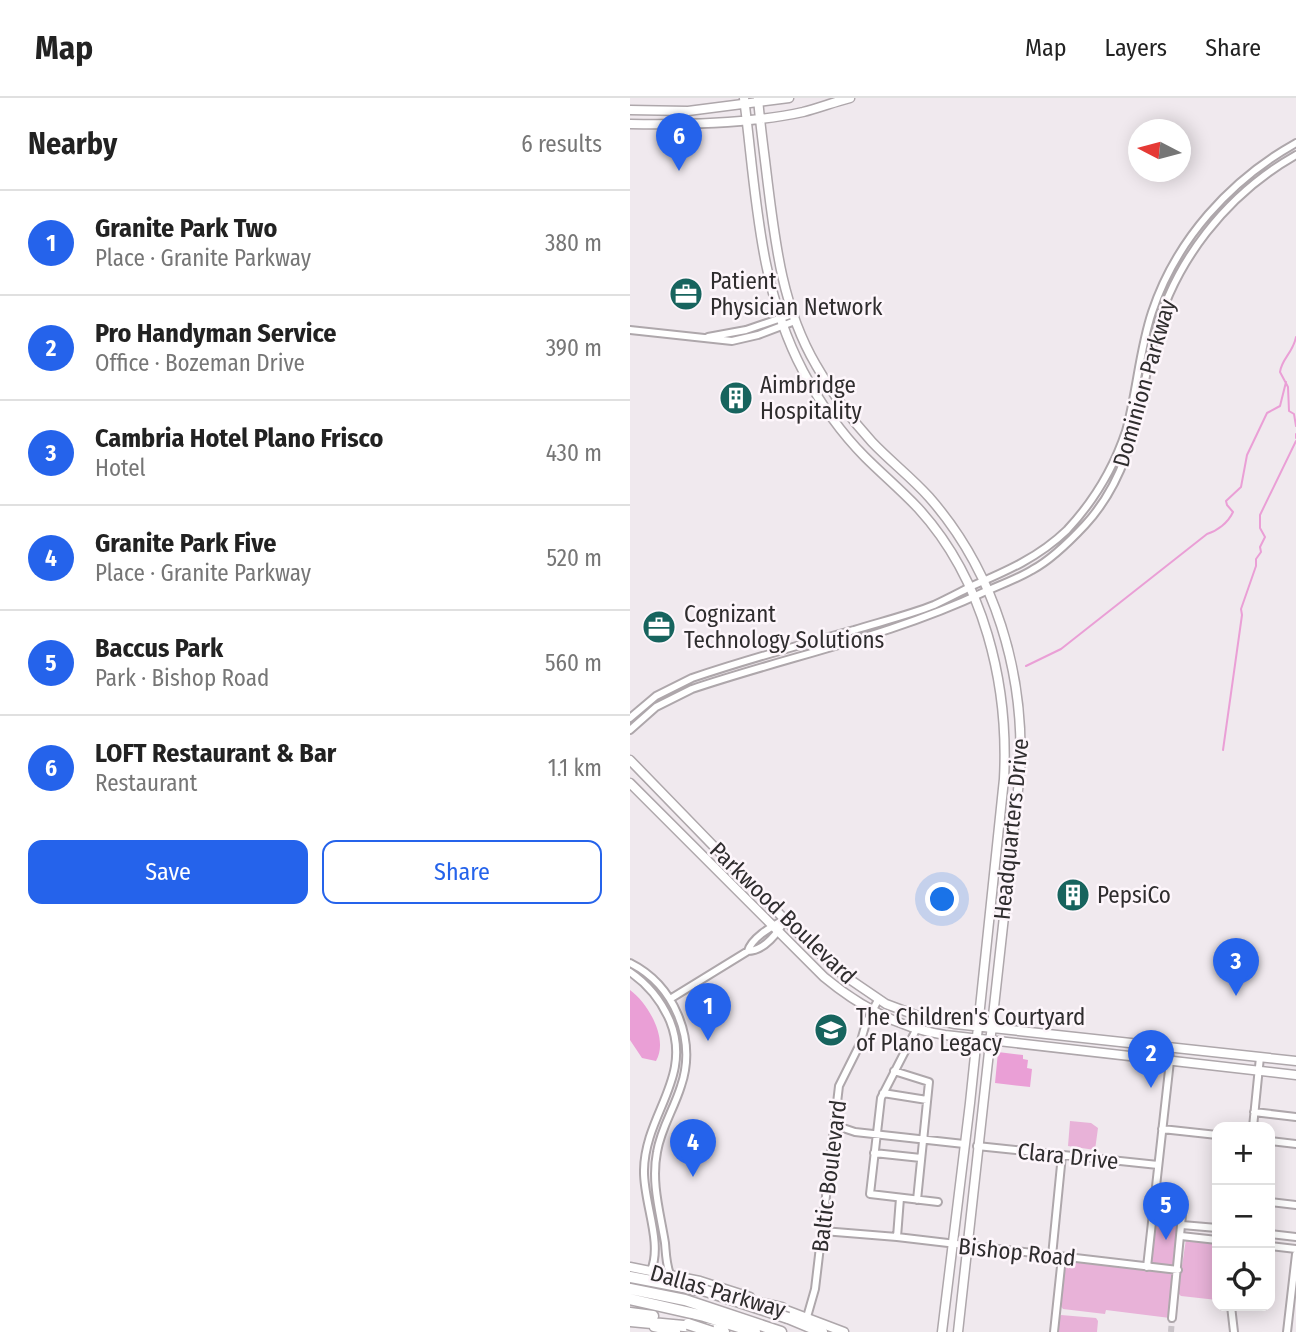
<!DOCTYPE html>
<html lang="en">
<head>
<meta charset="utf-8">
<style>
  :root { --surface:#fff; --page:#f2f2f2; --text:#222; --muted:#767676; --line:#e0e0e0; --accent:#2563eb }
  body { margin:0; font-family:"Fira Sans Condensed",sans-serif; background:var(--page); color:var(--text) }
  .controls { position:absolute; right:21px; bottom:21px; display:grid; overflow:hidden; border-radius:14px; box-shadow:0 4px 18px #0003 }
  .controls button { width:63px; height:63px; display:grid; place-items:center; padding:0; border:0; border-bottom:2px solid var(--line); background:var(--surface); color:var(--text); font:35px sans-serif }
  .compass { position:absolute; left:498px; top:21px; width:63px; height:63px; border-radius:50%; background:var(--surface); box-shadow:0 4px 18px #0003; rotate:276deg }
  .you { position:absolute; left:313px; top:802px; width:24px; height:24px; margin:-18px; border:5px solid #fff; border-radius:50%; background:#1a73e8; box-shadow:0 0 0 10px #1a73e833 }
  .badge { display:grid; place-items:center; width:46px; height:46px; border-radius:50%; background:var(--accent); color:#fff; font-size:23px; font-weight:700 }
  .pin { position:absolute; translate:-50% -58px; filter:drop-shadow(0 2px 4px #0008) }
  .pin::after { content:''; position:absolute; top:37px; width:24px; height:21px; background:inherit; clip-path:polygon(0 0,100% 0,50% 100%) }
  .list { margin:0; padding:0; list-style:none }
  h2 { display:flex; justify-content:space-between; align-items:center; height:91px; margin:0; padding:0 28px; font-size:30px }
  h2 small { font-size:23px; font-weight:400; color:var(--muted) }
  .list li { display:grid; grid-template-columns:46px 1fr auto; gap:21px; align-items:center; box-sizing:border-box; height:105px; padding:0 28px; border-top:2px solid var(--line) }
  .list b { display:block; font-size:26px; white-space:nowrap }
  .list p { margin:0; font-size:23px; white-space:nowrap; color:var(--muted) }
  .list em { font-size:23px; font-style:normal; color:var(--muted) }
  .actions { display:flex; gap:14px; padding:21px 28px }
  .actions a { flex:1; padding:16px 0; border:2px solid var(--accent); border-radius:14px; text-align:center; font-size:24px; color:var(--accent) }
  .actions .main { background:var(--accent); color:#fff }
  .icon { flex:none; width:38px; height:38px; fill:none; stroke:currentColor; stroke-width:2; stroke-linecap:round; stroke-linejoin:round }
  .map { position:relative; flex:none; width:666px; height:1234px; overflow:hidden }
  header { display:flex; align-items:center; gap:42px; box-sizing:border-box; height:98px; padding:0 35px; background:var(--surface); border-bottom:2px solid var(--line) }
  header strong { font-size:33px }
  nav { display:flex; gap:38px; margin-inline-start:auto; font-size:24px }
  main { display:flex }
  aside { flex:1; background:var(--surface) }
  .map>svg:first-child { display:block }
  .green { fill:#e8b2d8 }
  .water { fill:#ea9fd6 }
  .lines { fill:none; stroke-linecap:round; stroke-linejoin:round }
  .stream { stroke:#ea9fd6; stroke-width:2 }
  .minor-tunnel { stroke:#c9c3c8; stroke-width:6; stroke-dasharray:6 3; stroke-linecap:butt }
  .minor-casing { stroke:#aea7ab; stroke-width:10 }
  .major-casing { stroke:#aea7ab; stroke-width:11 }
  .highway-casing { stroke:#aea7ab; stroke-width:13 }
  .minor { stroke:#fff; stroke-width:6 }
  .major { stroke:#fff; stroke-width:8 }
  .highway { stroke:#fff; stroke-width:10 }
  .highway-bridge-casing { stroke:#aea7ab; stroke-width:13; stroke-linecap:butt }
  .highway-bridge { stroke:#fff; stroke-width:10 }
  .labels { text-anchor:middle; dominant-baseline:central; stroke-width:5; stroke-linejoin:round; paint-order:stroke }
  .poi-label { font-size:23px; fill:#2f2d2e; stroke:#fdf6fb; text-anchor:start }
  .street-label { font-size:23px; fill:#2f2d2e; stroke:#fdf6fb }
</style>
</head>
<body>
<header>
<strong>Map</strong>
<nav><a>Map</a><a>Layers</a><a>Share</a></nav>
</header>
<main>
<aside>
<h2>Nearby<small>6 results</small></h2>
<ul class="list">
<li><span class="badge">1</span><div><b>Granite Park Two</b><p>Place · Granite Parkway</p></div><em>380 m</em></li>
<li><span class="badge">2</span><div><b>Pro Handyman Service</b><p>Office · Bozeman Drive</p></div><em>390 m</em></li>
<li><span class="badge">3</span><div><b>Cambria Hotel Plano Frisco</b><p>Hotel</p></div><em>430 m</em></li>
<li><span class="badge">4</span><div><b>Granite Park Five</b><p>Place · Granite Parkway</p></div><em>520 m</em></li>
<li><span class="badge">5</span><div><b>Baccus Park</b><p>Park · Bishop Road</p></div><em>560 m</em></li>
<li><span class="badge">6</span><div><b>LOFT Restaurant &amp; Bar</b><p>Restaurant</p></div><em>1.1 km</em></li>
</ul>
<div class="actions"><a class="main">Save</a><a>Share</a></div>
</aside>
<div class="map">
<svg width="666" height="1234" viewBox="0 0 666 1234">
  <rect width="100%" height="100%" fill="#f0e9ee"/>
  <path class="green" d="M440,1023L461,1025L468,1030L465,1052L438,1048Z
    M530,1113L547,1116L551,1121L545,1167L542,1168L524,1167L520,1163L526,1117Z
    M556,1141L587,1144V1202L551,1198L548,1195Z
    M438,1163L543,1175L540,1220L476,1212L475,1216L433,1211L430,1207L435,1167Z
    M431,1217L466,1220L468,1223L467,1234H427L429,1220Z"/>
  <path class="water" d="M0,892C18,905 39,941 26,963L12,960L0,942Z
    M368,954L393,957V961L398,962L397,970L402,971L400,989L365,985Z"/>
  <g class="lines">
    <path class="stream" d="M666,239C663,255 652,260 650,274L658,289L659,313L664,316L666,328
      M666,336V340
      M396,568L431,551L577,436C587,433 598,425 603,414L597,407L596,403L611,389L617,357L637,315L650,308L656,284
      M593,652L612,517L611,511L626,468V461L631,454L630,449L635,439L630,430V417L666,343"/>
    <path class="minor-tunnel" d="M541,1234L542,1220"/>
    <defs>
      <path id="minor" d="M0,232L102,243L128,237L165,223
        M78,239L116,232L163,216
        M0,620L26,598L62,580C115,562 169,547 224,532C250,524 279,517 304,507C317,501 330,494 342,488C377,473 409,459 437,432C463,404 484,369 496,333C507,294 509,253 522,214C546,142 600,82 666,45
        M0,632L26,609L62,591C160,558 261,538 354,494C370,487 387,481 402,472C421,462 440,443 455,427C504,374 508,308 524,241C543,164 597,96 666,57
        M118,853C122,839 143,828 155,821
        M0,865C44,887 67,941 51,988C44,1011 31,1030 27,1054C21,1085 30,1114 35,1145C36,1156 36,1166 40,1176
        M0,874C19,887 31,902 40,923C63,980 15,1016 14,1072C13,1103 33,1145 21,1172
        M40,901L118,853C134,853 149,834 155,821
        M286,932L251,1000L240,1096L308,1104
        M264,973L299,984L287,1102
        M253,995L297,1002
        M624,1014L666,1019
        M204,1027L225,1034L334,1046
        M623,1029L630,959
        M532,1031L587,1037
        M640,1043L666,1046
        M347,1048L528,1067
        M244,1055L291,1060
        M640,1104L666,1107
        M524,1110L547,1112L552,1117L542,1220
        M552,1127L587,1130
        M193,1133L267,1139L548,1172
        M640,1136L666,1139
        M551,1138L587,1142
        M267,1139L270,1100
        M640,1148L666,1151
        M422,1158L432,1057
        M517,1169L540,963L539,949
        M601,1208L604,1234
        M177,1219L185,1191L209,988L230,946L236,925L248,902
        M424,1234L432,1159
        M657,1234L666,1156"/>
      <path id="major" d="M114,0C126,93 128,188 173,273C189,303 210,334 235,359C252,376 271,392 288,410C354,482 379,586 374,681L340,1005L312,1234
        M128,0C130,26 134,53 137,79C145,144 152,209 186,267C201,294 221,321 242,344C260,363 281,379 299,399C365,474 395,575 390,674L328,1234
        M0,12L58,13L159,0
        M0,26C55,27 119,26 173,14C189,10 204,4 220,0
        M0,662L165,832L212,876L256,906L288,918L325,926L666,963
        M0,685L194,879C230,909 269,930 315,937L666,977
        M0,1169L70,1183L120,1199
        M148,1209L214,1234
        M24,1229L46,1234"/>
      <path id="highway" d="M0,1179L69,1192
        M0,1191L55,1202L151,1234
        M0,1201L74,1218L125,1234
        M111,1201L152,1210
        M0,1215L23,1218
        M158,1220L192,1234
        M0,1223L75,1230L94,1234"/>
    </defs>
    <use href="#minor" class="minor-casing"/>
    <use href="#major" class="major-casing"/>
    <use href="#highway" class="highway-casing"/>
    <use href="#minor" class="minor"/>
    <use href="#major" class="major"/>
    <use href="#highway" class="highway"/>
    <defs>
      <path id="highway-bridge" d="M61,1188L158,1220
        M58,1226L82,1234"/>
    </defs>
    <use href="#highway-bridge" class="highway-bridge-casing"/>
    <use href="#highway-bridge" class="highway-bridge"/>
  </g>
  <defs>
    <symbol id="office-disc" viewBox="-11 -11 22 22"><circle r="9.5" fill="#17645e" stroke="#fdf6fb"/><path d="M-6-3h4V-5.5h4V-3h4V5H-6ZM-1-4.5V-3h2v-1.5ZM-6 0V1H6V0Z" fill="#fff"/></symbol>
    <symbol id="building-disc" viewBox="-11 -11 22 22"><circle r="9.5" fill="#17645e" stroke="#fdf6fb"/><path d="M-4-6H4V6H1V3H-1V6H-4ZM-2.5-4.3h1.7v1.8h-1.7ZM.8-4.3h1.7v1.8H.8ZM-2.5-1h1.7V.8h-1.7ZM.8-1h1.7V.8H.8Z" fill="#fff"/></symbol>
    <symbol id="school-disc" viewBox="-11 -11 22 22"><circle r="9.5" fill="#17645e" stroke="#fdf6fb"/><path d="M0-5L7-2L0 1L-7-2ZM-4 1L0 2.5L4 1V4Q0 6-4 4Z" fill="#fff"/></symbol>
  </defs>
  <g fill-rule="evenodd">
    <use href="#office-disc" x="37" y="177" width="38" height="38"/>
    <use href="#building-disc" x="87" y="281" width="38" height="38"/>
    <use href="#office-disc" x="10" y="510" width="38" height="38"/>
    <use href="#building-disc" x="424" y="778" width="38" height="38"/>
    <use href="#school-disc" x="182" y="913" width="38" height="38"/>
  </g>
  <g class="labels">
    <g class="poi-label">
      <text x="80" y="183">Patient<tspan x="80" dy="26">Physician Network</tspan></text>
      <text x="130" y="287">Aimbridge<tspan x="130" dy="26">Hospitality</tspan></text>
      <text x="54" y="516">Cognizant<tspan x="54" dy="26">Technology Solutions</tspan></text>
      <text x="467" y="797">PepsiCo</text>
      <text x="226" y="919">The Children's Courtyard<tspan x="226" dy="26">of Plano Legacy</tspan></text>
    </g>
    <g class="street-label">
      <text transform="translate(514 285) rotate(-74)">Dominion Parkway</text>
      <text transform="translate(381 731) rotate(-84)">Headquarters Drive</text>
      <text transform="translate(153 815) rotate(44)">Parkwood Boulevard</text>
      <text transform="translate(438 1058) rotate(6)">Clara Drive</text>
      <text transform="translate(199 1078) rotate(-83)">Baltic Boulevard</text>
      <text transform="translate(387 1154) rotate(6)">Bishop Road</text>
      <text transform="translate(88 1193) rotate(16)">Dallas Parkway</text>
    </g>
  </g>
</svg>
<div class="controls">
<button>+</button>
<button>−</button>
<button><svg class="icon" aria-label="locate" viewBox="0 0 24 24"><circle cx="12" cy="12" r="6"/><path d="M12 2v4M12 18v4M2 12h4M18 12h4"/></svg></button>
</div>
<svg class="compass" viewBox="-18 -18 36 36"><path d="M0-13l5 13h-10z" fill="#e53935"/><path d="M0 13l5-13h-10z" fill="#767676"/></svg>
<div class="you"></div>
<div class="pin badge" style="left:78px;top:943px">1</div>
<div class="pin badge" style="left:521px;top:990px">2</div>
<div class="pin badge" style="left:606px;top:898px">3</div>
<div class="pin badge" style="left:63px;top:1079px">4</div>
<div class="pin badge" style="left:536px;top:1142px">5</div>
<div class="pin badge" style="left:49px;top:73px">6</div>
</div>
</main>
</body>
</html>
